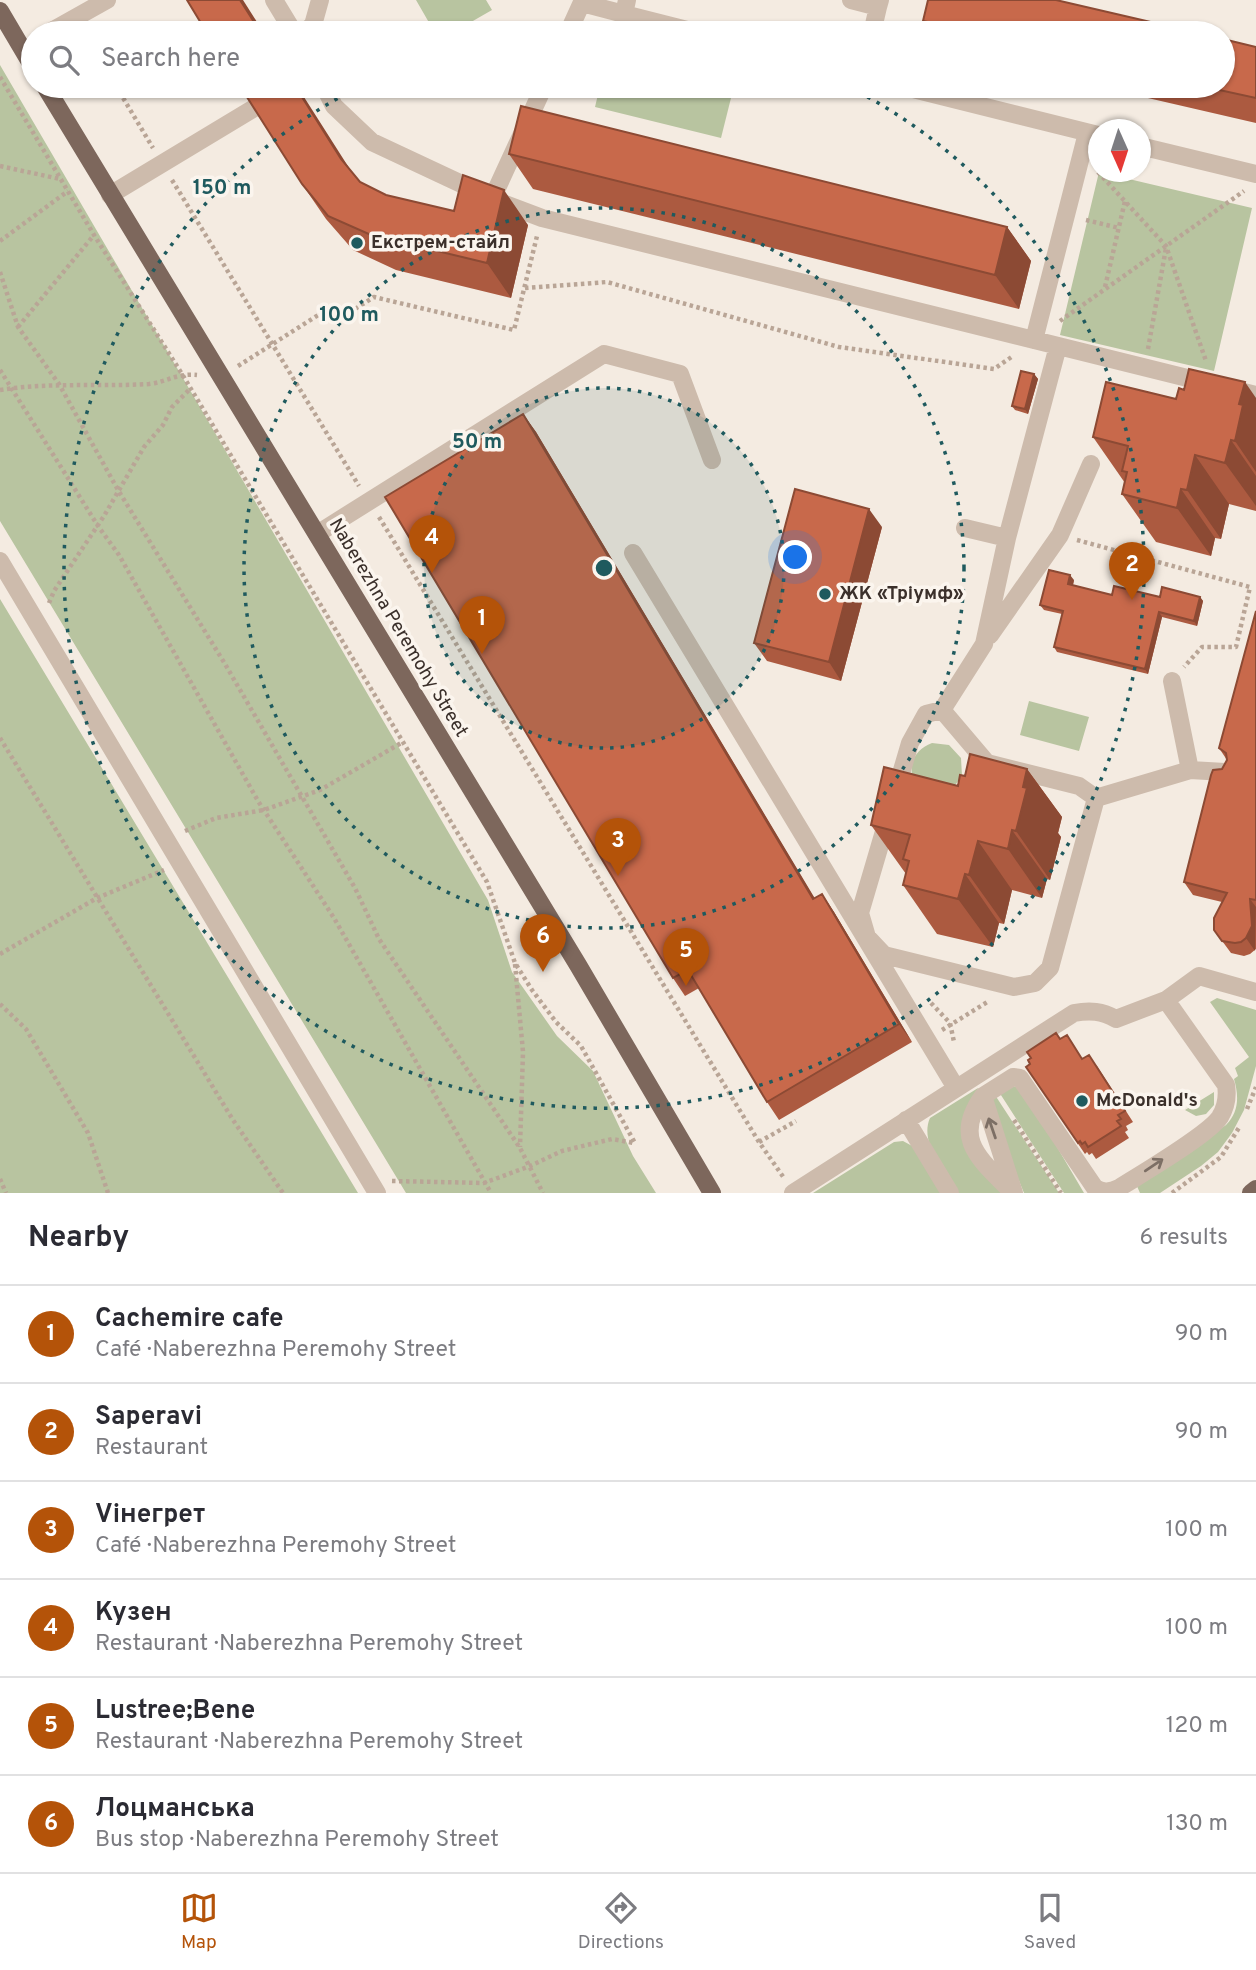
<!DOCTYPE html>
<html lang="en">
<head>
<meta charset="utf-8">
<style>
  :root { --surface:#fff; --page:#f7f7f7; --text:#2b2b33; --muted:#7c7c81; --line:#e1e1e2; --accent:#b45309 }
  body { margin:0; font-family:Overpass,sans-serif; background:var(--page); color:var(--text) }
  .compass { position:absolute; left:1088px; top:119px; width:63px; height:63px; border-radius:50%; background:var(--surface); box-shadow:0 2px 5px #0004; rotate:177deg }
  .you { position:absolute; left:796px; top:558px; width:24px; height:24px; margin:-18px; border:5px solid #fff; border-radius:50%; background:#1a73e8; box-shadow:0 0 0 10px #1a73e833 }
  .badge { display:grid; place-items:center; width:46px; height:46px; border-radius:50%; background:var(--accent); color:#fff; font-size:23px; font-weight:700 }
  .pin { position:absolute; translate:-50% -58px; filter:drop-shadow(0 2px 4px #0008) }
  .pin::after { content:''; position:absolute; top:37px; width:24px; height:21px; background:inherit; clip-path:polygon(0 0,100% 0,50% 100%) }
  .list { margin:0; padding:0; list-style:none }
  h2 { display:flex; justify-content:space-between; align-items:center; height:91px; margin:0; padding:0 28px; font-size:30px }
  h2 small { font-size:23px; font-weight:400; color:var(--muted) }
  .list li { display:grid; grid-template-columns:46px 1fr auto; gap:21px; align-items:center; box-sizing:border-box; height:98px; padding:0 28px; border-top:2px solid var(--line) }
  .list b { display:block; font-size:26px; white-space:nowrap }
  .list p { margin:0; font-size:23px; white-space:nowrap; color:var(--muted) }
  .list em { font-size:23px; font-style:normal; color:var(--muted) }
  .icon { flex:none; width:38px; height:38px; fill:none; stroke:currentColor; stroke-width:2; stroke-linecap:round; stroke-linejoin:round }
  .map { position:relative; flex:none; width:1256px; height:1193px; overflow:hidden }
  .search { position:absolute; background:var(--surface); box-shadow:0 2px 5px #0004; left:21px; right:21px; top:21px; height:77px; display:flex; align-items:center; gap:18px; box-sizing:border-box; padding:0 24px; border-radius:38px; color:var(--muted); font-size:26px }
  .sheet { height:679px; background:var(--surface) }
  nav { display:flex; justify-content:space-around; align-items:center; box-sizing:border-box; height:98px; border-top:2px solid var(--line); background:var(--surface); font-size:19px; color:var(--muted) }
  nav a { display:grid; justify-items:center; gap:4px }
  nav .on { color:var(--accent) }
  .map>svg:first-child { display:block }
  .green { fill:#b8c4a0 }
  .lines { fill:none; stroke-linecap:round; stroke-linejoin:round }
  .path { stroke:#b9a596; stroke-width:4.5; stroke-dasharray:3.5 3.5; stroke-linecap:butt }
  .minor { stroke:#cdbbac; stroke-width:18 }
  .major { stroke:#7d675c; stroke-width:18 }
  .wall { fill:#ac5a40 }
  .shaded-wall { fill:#8c4a34 }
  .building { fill:#c8694b; stroke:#8c4a34; stroke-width:2 }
  .oneway { stroke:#7d6f65 }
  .ring { fill:none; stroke:#1f5a5e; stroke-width:3.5; stroke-dasharray:3.5 7 }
  .poi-dot { fill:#1f5a5e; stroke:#fbf5ee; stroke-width:2.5 }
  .labels { text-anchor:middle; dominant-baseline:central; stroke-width:7; stroke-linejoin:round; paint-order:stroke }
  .poi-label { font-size:19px; font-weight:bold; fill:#3b302b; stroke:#fbf5ee; text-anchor:start }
  .street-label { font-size:19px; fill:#3b302b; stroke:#fbf5ee }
  .centre { fill:#1f5a5e; stroke:#fbf5ee; stroke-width:3.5 }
  .ring-label { font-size:21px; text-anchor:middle; font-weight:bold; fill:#1f5a5e; stroke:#fbf5ee; stroke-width:7; stroke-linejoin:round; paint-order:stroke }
</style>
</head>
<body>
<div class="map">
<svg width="1256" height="1193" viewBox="0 0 1256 1193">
  <rect width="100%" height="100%" fill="#f4ebe1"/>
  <path class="green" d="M416,0H486L492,10L452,33H435Z
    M0,65L488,900L512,972L557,1036L593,1071L633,1156L656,1193H406L0,521Z
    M600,86H734L721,138L595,107Z
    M1099,172L1252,208L1214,371L1060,335Z
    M0,599L358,1193H0Z
    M1029,701L1089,717L1079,751L1020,735Z
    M932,743L949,745L961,758L962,776L952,789L912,776C910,759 917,749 932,743Z
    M1217,998L1256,1010V1066L1244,1110L1232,1133L1218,1152L1201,1166L1160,1193H1140L1136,1184L1226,1125C1239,1112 1239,1096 1234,1079L1238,1076L1235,1068L1249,1057L1210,1002Z
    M1013,1086L1023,1089L1084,1193H1064L999,1092Z
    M978,1088C975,1099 964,1110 962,1123C956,1148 986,1178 1003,1193H956C945,1173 919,1142 930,1118Z
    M1214,1092V1105L1206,1114L1196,1116L1185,1110Z
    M995,1095L1059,1193H1024L997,1127L992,1097Z
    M903,1141L914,1147L942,1193H813L894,1142Z"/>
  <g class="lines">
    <path class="path" d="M0,77L94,235L182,374L487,882L515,963L532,990L556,1022L581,1046L635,1143
      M116,86L153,148
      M0,166L60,179
      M1098,172L1166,246L1206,361
      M172,180L359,486
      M1086,220L1119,228
      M0,241L68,191
      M0,272L18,327L59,384L118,490L225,664L355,888L379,939L520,1148L543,1193
      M1105,287L1125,201
      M525,288L607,282L839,347L994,369L1013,356
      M1060,321L1244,191
      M18,327L94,235
      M1148,349L1166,248
      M238,366L323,312L355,309L374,297L514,330L537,236
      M0,370L98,526L119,555L258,801L334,918L491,1193
      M0,390C50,382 99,387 149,384C167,382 176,373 197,375
      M379,517L759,1142L784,1178
      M1077,540L1250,587L1236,647H1202L1184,667
      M49,603L54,591L104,516L144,447L163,425L172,407L190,389
      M0,738L233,1120L283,1193
      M185,831L216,818L264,810L320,790L403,742
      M0,954L97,898L164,870
      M515,964L523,1052L520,1147
      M931,1003L950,1023L954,1042
      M0,1004L26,1029L88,1133L108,1193
      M942,1030L989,1001
      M1247,1109L1256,1087
      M1014,1120L1061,1193
      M759,1142L796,1121
      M0,1179L6,1193
      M392,1181L484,1183L530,1166L562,1151L612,1139L634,1143
      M1172,1193L1221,1157L1240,1126"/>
    <path class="minor" d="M274,0L294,33
      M627,0L624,14L699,33
      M851,0L878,7L880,0
      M582,3L624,14
      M48,33L107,0
      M303,33L313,25L320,0
      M568,33L583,0
      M872,33L878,7
      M324,86L334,106L372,142L483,194
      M544,86L492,199L542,218L1256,395
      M902,86L921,91
      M922,86L921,91L1098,135
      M1140,146L1256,174
      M110,195L256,107
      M1034,340L1087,133
      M1058,346L1007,538L984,644L942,710L926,714L910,743L860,913L867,937L884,955L1014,987L1035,983L1050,968L1096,798
      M965,528L1007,538
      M317,534L604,354L680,374L712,460
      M633,553L956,1088
      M0,561L377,1193
      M990,635L1060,535L1091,464
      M1172,681L1190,770
      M942,710L987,763L1079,786L1096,798L1190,770L1225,772
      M983,1096C952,1139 980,1159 1010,1190
      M906,1120L950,1193
      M793,1193L1074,1013C1090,1010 1102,1011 1116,1019L1166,1000L1199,976L1256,992
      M1014,1193L983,1096L1013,1077L1020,1078L1095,1188C1103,1193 1110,1192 1119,1188C1141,1174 1208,1135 1220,1117C1226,1107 1228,1097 1226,1085L1166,1000"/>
    <path class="major" d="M0,11L33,67
      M45,86L578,965L712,1193
      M1251,1193L1256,1189"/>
  </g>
  <path class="wall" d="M923,21L1198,33H932Z
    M1256,47V123L1096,86H1223Z
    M509,154L1007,227L1031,261L1019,309L533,189Z
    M351,171L360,182L386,195L454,211L528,225L511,298L396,270L353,250L326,219L302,184Z
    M1034,374L1038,379L1028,414L1015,410L1012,406Z
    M1184,390L1256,398V511L1229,504L1221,539L1215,538L1211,556L1156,542L1122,494L1125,483L1093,437L1176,399Z
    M523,414L536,432L814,898L822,894L834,912L912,1042L779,1120L767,1102L699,988L685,996L673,978Z
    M882,527L841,681L767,661L754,643Z
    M1074,580L1073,585L1112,595L1160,597H1200L1203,601L1197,626L1162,617L1148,674L1057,652L1054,647L1062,614L1044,610L1040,605Z
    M1256,611V949L1250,954L1244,956L1231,953L1214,930L1222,902L1193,895L1184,882L1222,769L1227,760L1219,748Z
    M1027,769L1062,817L1058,833L1061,837L1050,880L1047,879L1042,898L1012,890L1004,924L999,923L993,947L937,934L903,885L906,874L871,825L958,786Z
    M1060,1039L1083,1059L1097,1066L1133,1122L1126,1126L1128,1130L1125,1132L1129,1138L1096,1159L1092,1153L1089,1155L1087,1152L1085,1154L1026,1067Z"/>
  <path class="shaded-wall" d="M240,0H243L264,33H261Z
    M295,86H297L365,193L341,159Z
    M504,190L528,225L511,298L487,263Z
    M1007,227L1031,261L1019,309L995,275Z
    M1034,374L1038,379L1028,414L1025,409Z
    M1245,382L1256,398V472L1235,441L1239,404Z
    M523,414L536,432L826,917L813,899Z
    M1231,440L1256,476V506L1225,463Z
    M1195,455L1229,504L1221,539L1187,490Z
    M1181,489L1215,538L1211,556L1177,508Z
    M869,509L882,527L841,681L829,662Z
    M1070,575L1074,580L1072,589L1068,584Z
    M1200,597L1203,601L1197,626L1194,621Z
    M1159,612L1162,617L1148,674L1145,669Z
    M1027,769L1062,817L1058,833L1061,837L1050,880L1016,831L1023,787Z
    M1012,830L1047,879L1042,898L1008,849Z
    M978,841L1012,890L1004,924L969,875Z
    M965,874L999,923L993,947L958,899Z
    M822,894L834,912L912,1042L899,1024Z
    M1250,899L1256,907L1255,951L1246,938Z"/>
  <path class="building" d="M187,0H240L261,33H207Z
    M928,0H1056L1198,33H977L923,21Z
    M1223,39L1256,47V98L1201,86H1223Z
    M240,86H295L341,159L360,182L386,195L454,211L463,175L504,190L487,263L371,235L328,216L302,184Z
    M521,106L1007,227L995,275L509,154Z
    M1189,369L1245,382L1239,404L1243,405L1235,441L1231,440L1225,463L1195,455L1187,490L1181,489L1177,508L1122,494L1127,472L1122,471L1128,446L1093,437L1106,382L1176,399L1179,388L1184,390Z
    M1021,371L1034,374L1025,409L1012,406Z
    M523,414L813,899L822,894L899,1024L767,1102L688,970L673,978L385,497Z
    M795,489L869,509L829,662L754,643Z
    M1049,570L1070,575L1068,584L1112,595L1114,586L1160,597L1162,587L1200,597L1194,621L1159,612L1145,669L1054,647L1063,611L1040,605Z
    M1256,611V900L1250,899L1252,926L1246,938L1241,942L1235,943L1222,941L1214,930V918L1227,893L1184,882L1211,775L1213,770L1222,769L1227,760L1226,753L1219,748Z
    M970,754L1027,769L1023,787L1027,788L1016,831L1012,830L1008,849L978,841L969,875L965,874L958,899L903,885L909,861L903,859L910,835L871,825L884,767L958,786L960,775L965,776Z
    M1056,1033L1060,1039L1067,1035L1082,1059L1089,1055L1125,1111L1118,1115L1121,1119L1117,1121L1121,1126L1088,1147L1085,1142L1082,1144L1080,1141L1078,1143L1026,1067L1030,1064L1028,1060L1031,1058L1027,1052Z"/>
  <defs><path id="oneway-shaft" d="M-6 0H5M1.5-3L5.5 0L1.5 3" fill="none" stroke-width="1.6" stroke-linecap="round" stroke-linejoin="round" transform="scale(1.75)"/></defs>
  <g class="oneway">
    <use href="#oneway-shaft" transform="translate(992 1128) rotate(-109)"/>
    <use href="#oneway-shaft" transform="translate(1154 1165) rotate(-34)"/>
  </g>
  <circle cx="604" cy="568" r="180" fill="#1f5a5e" fill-opacity=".12"/>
  <g class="ring">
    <circle cx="604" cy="568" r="180"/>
    <circle cx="604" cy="568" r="360"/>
    <path d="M534 33A540 540 0 0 1 674 33M849 87A540 540 0 1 1 359 87"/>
  </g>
  <g class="poi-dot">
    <circle cx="357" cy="243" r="7"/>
    <circle cx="825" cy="594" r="7"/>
    <circle cx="1082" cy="1101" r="7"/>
  </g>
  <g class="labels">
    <g class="poi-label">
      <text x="371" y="243">Екстрем-стайл</text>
      <text x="839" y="594">ЖК «Тріумф»</text>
      <text x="1096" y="1101">McDonald's</text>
    </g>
    <g class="street-label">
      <text transform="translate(398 628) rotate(59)">Naberezhna Peremohy Street</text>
    </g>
  </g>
  <circle cx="604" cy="568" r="10" class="centre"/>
  <g class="ring-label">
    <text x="222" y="194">150 m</text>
    <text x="349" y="321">100 m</text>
    <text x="477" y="448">50 m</text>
  </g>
</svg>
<svg class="compass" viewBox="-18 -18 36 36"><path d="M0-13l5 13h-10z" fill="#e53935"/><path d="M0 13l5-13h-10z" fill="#7c7c81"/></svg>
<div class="you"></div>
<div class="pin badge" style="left:482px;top:654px">1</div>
<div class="pin badge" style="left:1132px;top:600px">2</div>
<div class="pin badge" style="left:618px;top:876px">3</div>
<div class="pin badge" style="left:432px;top:573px">4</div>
<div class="pin badge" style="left:686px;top:986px">5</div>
<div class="pin badge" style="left:543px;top:972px">6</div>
<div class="search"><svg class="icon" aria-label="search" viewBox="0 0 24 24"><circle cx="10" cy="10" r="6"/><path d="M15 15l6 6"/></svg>Search here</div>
</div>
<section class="sheet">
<h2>Nearby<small>6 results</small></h2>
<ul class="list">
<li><span class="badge">1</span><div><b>Cachemire cafe</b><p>Café · Naberezhna Peremohy Street</p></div><em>90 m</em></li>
<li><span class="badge">2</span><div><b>Saperavi</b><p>Restaurant</p></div><em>90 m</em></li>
<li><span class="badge">3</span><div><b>Vінегрет</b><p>Café · Naberezhna Peremohy Street</p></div><em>100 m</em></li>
<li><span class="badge">4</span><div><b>Кузен</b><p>Restaurant · Naberezhna Peremohy Street</p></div><em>100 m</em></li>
<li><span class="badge">5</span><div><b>Lustree;Bene</b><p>Restaurant · Naberezhna Peremohy Street</p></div><em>120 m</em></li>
<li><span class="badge">6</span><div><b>Лоцманська</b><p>Bus stop · Naberezhna Peremohy Street</p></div><em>130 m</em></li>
</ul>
</section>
<nav>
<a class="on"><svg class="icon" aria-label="map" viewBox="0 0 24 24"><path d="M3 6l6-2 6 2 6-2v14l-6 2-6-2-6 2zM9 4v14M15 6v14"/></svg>Map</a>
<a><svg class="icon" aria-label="directions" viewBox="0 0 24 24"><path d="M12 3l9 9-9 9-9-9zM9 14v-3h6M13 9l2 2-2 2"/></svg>Directions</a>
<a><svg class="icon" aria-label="saved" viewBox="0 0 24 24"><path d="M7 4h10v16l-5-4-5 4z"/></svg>Saved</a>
</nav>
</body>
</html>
